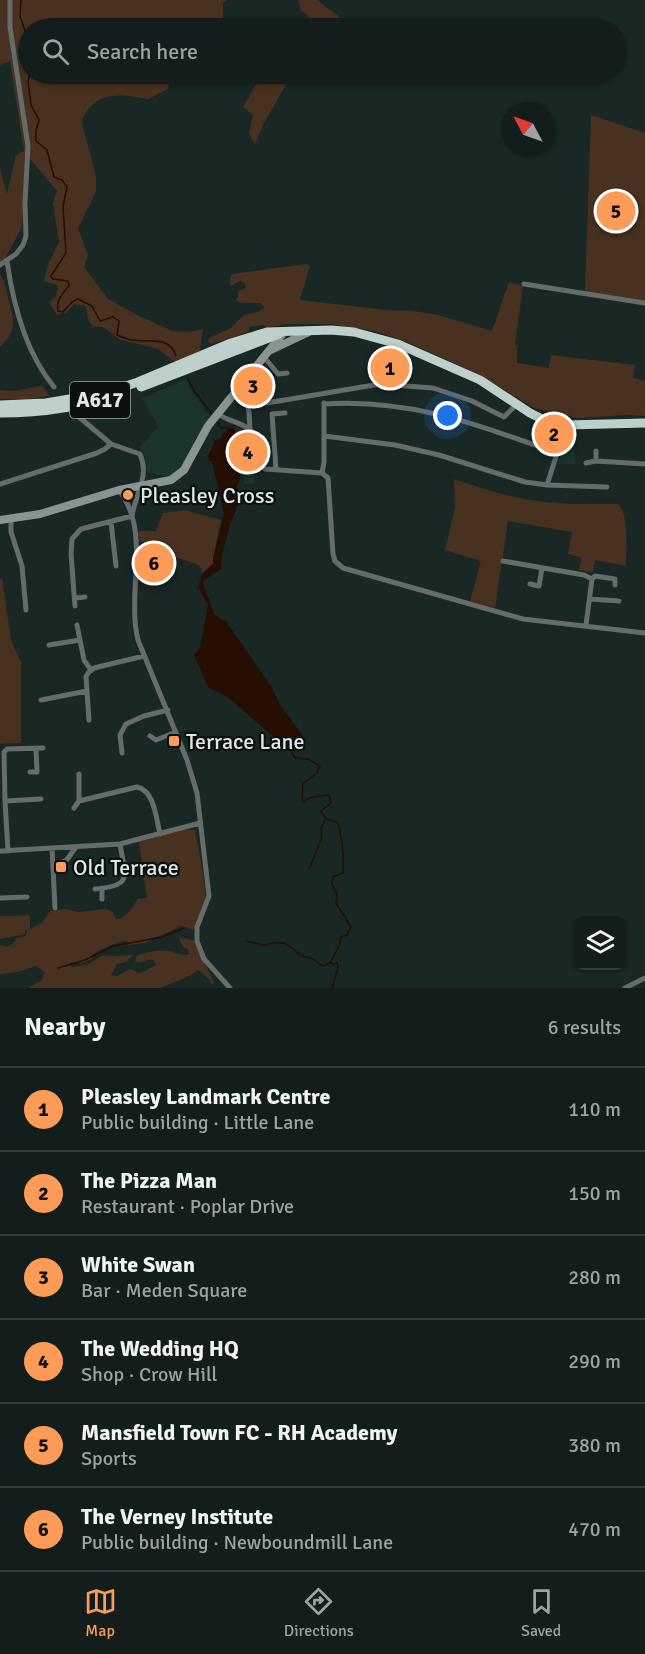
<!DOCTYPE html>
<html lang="en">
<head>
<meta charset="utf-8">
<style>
  :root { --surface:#131e1c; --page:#202b29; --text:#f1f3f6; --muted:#9da2a3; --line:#323c3b; --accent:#fd9c56 }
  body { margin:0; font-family:Signika,sans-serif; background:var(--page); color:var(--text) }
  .controls { position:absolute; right:18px; bottom:18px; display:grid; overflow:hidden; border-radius:12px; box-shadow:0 2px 4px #0004 }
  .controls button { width:54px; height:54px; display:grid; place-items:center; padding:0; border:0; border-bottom:2px solid var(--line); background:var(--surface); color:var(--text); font:30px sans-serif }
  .compass { position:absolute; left:501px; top:102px; width:54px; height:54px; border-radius:50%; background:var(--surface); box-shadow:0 2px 4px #0004; rotate:311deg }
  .you { position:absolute; left:448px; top:416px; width:21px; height:21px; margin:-15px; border:4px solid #fff; border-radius:50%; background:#1a73e8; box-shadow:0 0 0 9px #1a73e833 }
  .badge { display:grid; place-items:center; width:39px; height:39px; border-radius:50%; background:var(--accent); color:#111; font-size:20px; font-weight:700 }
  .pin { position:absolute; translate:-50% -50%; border:3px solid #fff; box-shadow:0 2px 6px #0006 }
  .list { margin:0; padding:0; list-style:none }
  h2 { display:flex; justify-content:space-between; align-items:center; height:78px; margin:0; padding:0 24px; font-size:26px }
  h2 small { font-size:20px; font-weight:400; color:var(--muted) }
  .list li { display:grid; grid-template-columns:39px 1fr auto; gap:18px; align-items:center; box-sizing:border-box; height:84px; padding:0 24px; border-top:2px solid var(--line) }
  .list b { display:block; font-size:22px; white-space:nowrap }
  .list p { margin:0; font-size:20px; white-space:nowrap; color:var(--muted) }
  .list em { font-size:20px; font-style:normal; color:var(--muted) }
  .icon { flex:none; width:33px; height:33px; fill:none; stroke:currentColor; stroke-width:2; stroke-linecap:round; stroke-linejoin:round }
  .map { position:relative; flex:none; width:645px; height:988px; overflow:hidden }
  .search { position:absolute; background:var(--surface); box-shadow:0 2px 4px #0004; left:18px; right:18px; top:18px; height:66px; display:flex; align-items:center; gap:15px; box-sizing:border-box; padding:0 21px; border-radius:33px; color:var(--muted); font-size:22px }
  .sheet { height:582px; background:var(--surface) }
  nav { display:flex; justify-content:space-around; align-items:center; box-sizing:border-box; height:84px; border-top:2px solid var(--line); background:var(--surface); font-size:16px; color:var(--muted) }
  nav a { display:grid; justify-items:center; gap:3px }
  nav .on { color:var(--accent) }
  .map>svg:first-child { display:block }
  .built { fill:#1c342e }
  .green { fill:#483121 }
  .water { fill:#260e00 }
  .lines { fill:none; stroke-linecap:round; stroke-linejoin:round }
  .stream { stroke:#260e00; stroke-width:1.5 }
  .street { stroke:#656c6a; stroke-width:5 }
  .secondary { stroke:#899591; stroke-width:8 }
  .highway { stroke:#bed0cb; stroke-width:9 }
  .poi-dot { fill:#fd9c56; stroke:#09100e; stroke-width:2 }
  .labels { text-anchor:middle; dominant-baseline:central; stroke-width:4.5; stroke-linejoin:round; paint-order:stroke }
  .shield { fill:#09100e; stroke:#9fa7a4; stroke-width:1.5 }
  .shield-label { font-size:21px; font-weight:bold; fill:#dfe8e5 }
  .poi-label { font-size:22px; fill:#dfe8e5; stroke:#09100e; text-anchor:start }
</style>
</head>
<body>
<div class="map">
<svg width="645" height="988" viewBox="0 0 645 988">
  <rect width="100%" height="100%" fill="#192825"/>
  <path class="built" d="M186,379L192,392L210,417L196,440L185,462L173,475L167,477L147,472L145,457L139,448L159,426L142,399Z
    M235,428L241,429L247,437H250L253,470L255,473L254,483L244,484V468H242V458L238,457Z
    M550,430L573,433L575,464H558L563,448H555L546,445Z"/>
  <path class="green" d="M0,0H227L223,3V20L214,28H28V74H171L168,89L148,99L164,102C141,99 109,87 91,106C86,112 83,115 82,123L96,176V192L78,228L88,255L84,267L108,299L141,317L173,331L189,332L203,329L200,351L175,362L158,349L119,339L103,327H93L88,319L86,306L74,304L67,312L57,315L49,302L56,297L58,289L57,285L44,281L48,265L59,242L53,203L57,191L25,153L24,212L21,229L5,259L0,261V168L7,194L16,155L24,151L10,61L0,65Z
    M298,0H317L350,25L349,28H320L301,10Z
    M262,74H292L264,123L255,144L249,134L253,115L243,107Z
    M591,115L645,133V301L585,291Z
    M306,264L310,266L300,300L386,310L414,311L438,315L492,331L509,282L523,286L515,344L517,346V363L549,368L551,355L635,365L633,378L645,381V416L627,415L577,418L534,408L476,373L405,341L375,331L330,324H285L267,328L264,325L249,327V332L212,344L208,342L209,338L231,328L244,315L258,312L264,308L261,303H241L235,299L238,297V291L246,288L245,283L240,281L231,286L229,283L232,274Z
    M0,274C5,282 6,289 8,297C13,319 19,329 0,347Z
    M42,386L50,396L29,399H0V390L15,391Z
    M454,479C488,491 522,501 558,503C578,505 599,503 618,504C629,515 626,550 626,566L595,560L593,572L579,570L582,558L568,554L572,532L508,521L495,608L470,601L481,561L445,550L455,508Z
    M185,510L221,520L213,558V564L203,573L199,565L157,551L156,544L140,542L138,531H156L163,513Z
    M2,578L11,640L21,662V743L0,744V579Z
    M185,829L195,830L201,861L206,898L193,930L181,926L145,943L129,945L126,941C116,942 101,949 92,955V959L82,963L73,962L69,964L72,967L87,965L102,956L133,955L126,962L117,964L111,975L117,976L130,969L138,973L143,972L156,965L154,960C148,958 142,964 135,962L137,956C145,952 159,950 168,951C176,952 181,956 189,954L188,949L183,947L179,938L194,940L214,983L212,984L207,977L198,970L187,977L160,988H28L41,981L45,972L36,966L18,972L0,974V945L7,947L14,943L16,938L26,936L27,930H25V934L0,939V916L30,915V929L42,923L50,911L66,909L78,912L106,909L113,912L115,918L120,919L130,911L138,899L147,898L139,842Z"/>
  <path class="water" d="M228,428H235V434L239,440L237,451L240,478L237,487L239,502L230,525L222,555L221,569L203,581C204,592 212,601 213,613L224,621L223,617L271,686L281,706L303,736V740L299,746L288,740L274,737L229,698L208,687L194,655L200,648L208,605L198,587L203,573L213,564V558L224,515L212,461H209L208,456L215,440L222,438L221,434L227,432Z"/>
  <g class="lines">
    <path class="stream" d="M21,0L20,16L28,40
      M30,74L28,81L31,105L39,120L36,131V141L47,150L54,177L62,180L67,187L63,207L66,253L51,276L53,279L68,281L69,286C62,294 56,300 58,311L63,312L72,302L78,299L92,306L100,321L113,317L119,321L117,335C122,337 127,339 131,340C148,343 170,335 176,356
      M188,379L194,391L213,415
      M217,422L221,428H228V430
      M297,746L292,753L295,758L308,759L320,766L317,773L303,783L302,801L304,802L309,798L328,795L330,798L331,803L321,811L326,819L338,823C342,838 344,857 343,873L333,877L332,884L337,894L336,903L351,927L347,935L341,937C340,950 334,952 331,962L333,965L337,962L338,967L332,988
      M309,869L322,838L321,828L325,820
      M246,941L264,945L273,943H284L295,950L299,955L311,958L323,966L331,962
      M58,968L85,960L113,946L162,937L184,928"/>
    <path class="street" d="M7,261C13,304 26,353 54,387
      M0,265L16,254L23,245L26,236L25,203L28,146L10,27V0
      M524,284L645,303
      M264,357L278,374L287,373
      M242,385L244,387L249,412L250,430L253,434L259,465L265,469L322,473
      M267,403L380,384L433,388L472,401L504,417L517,404
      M324,404C410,398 478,425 557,453
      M218,414C228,421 241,422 250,430
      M324,436L395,445L439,455L525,482L547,485L607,487
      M596,451V461
      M586,463L596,461L645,464
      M276,469L272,414L285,413
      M322,473L328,478L333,554L335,561L343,568L523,619L645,633
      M322,473L324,462V403
      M0,484L97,453L105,449L111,444
      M547,485L566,425
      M119,490C152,533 126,592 138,640L187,760L197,793L209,896L197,927V941L204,959L230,988
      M11,520V532L22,566L26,610
      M111,522L116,566
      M503,561L584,575L592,579L595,576L615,579V585
      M530,584L539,586L542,568
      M75,598L85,597
      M590,599L619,601
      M75,606L71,554L72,539L81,529L132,516C135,494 150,477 140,454L111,444L79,417
      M77,625L84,660L91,670
      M586,625L592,579
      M49,645L80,640
      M41,700L87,691
      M89,720L86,677L88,673L94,668L144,656
      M150,736L156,740L176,732
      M122,753L120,735L126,724L144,716L168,710
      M30,772H37L36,749
      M5,801L4,752L7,749L43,748
      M79,801L137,787C155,791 156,819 160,834
      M74,808L79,801V774
      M52,848L55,908
      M0,851L120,844L200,823
      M8,851L5,801L41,799
      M53,865L66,861L76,847
      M102,888V899
      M95,889C134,886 125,876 120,844
      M0,898L27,897
      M625,988L645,978"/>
    <path class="secondary" d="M271,350L309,332
      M0,520L40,514L119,490L171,480L184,470L208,426L284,332"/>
    <path class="highway" d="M141,387L279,334
      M0,405L46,403L105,393L138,382L231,343L267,332L331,330L354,332L398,344L480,380L530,413L546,421L566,425L645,423
      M0,413C41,413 83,407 122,393"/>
  </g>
  <g class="poi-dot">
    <circle cx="128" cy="495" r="6"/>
    <rect x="168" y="735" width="12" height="12" rx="3"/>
    <rect x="55" y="861" width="12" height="12" rx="3"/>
  </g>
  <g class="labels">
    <rect class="shield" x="70" y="382" width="60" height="36" rx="4.5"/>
    <g class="shield-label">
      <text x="100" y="400">A617</text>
    </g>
    <g class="poi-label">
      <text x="140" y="495">Pleasley Cross</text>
      <text x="186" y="741">Terrace Lane</text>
      <text x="73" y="867">Old Terrace</text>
    </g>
  </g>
</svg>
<div class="controls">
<button><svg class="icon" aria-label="layers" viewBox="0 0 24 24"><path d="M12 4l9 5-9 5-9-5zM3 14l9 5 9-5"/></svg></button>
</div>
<svg class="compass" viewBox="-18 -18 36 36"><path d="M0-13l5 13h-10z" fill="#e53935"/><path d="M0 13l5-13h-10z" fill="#9da2a3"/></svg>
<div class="you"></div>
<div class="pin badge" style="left:390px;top:368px">1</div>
<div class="pin badge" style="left:554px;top:434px">2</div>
<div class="pin badge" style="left:253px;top:386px">3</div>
<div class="pin badge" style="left:248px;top:452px">4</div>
<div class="pin badge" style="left:616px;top:211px">5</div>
<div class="pin badge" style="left:154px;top:563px">6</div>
<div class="search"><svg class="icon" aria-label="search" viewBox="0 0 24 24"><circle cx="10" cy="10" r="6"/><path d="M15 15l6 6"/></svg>Search here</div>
</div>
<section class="sheet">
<h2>Nearby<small>6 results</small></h2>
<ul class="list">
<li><span class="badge">1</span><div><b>Pleasley Landmark Centre</b><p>Public building · Little Lane</p></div><em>110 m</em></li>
<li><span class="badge">2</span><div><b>The Pizza Man</b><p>Restaurant · Poplar Drive</p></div><em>150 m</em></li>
<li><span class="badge">3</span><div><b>White Swan</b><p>Bar · Meden Square</p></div><em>280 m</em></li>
<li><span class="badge">4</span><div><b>The Wedding HQ</b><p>Shop · Crow Hill</p></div><em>290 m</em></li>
<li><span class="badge">5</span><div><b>Mansfield Town FC - RH Academy</b><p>Sports</p></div><em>380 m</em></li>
<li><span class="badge">6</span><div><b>The Verney Institute</b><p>Public building · Newboundmill Lane</p></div><em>470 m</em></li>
</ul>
</section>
<nav>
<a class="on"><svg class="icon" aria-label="map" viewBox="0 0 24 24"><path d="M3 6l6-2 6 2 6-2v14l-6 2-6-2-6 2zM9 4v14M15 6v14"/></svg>Map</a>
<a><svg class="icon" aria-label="directions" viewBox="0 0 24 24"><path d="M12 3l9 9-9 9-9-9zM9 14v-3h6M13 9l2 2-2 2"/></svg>Directions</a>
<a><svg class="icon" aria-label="saved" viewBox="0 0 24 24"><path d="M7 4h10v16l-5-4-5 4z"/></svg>Saved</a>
</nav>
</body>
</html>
